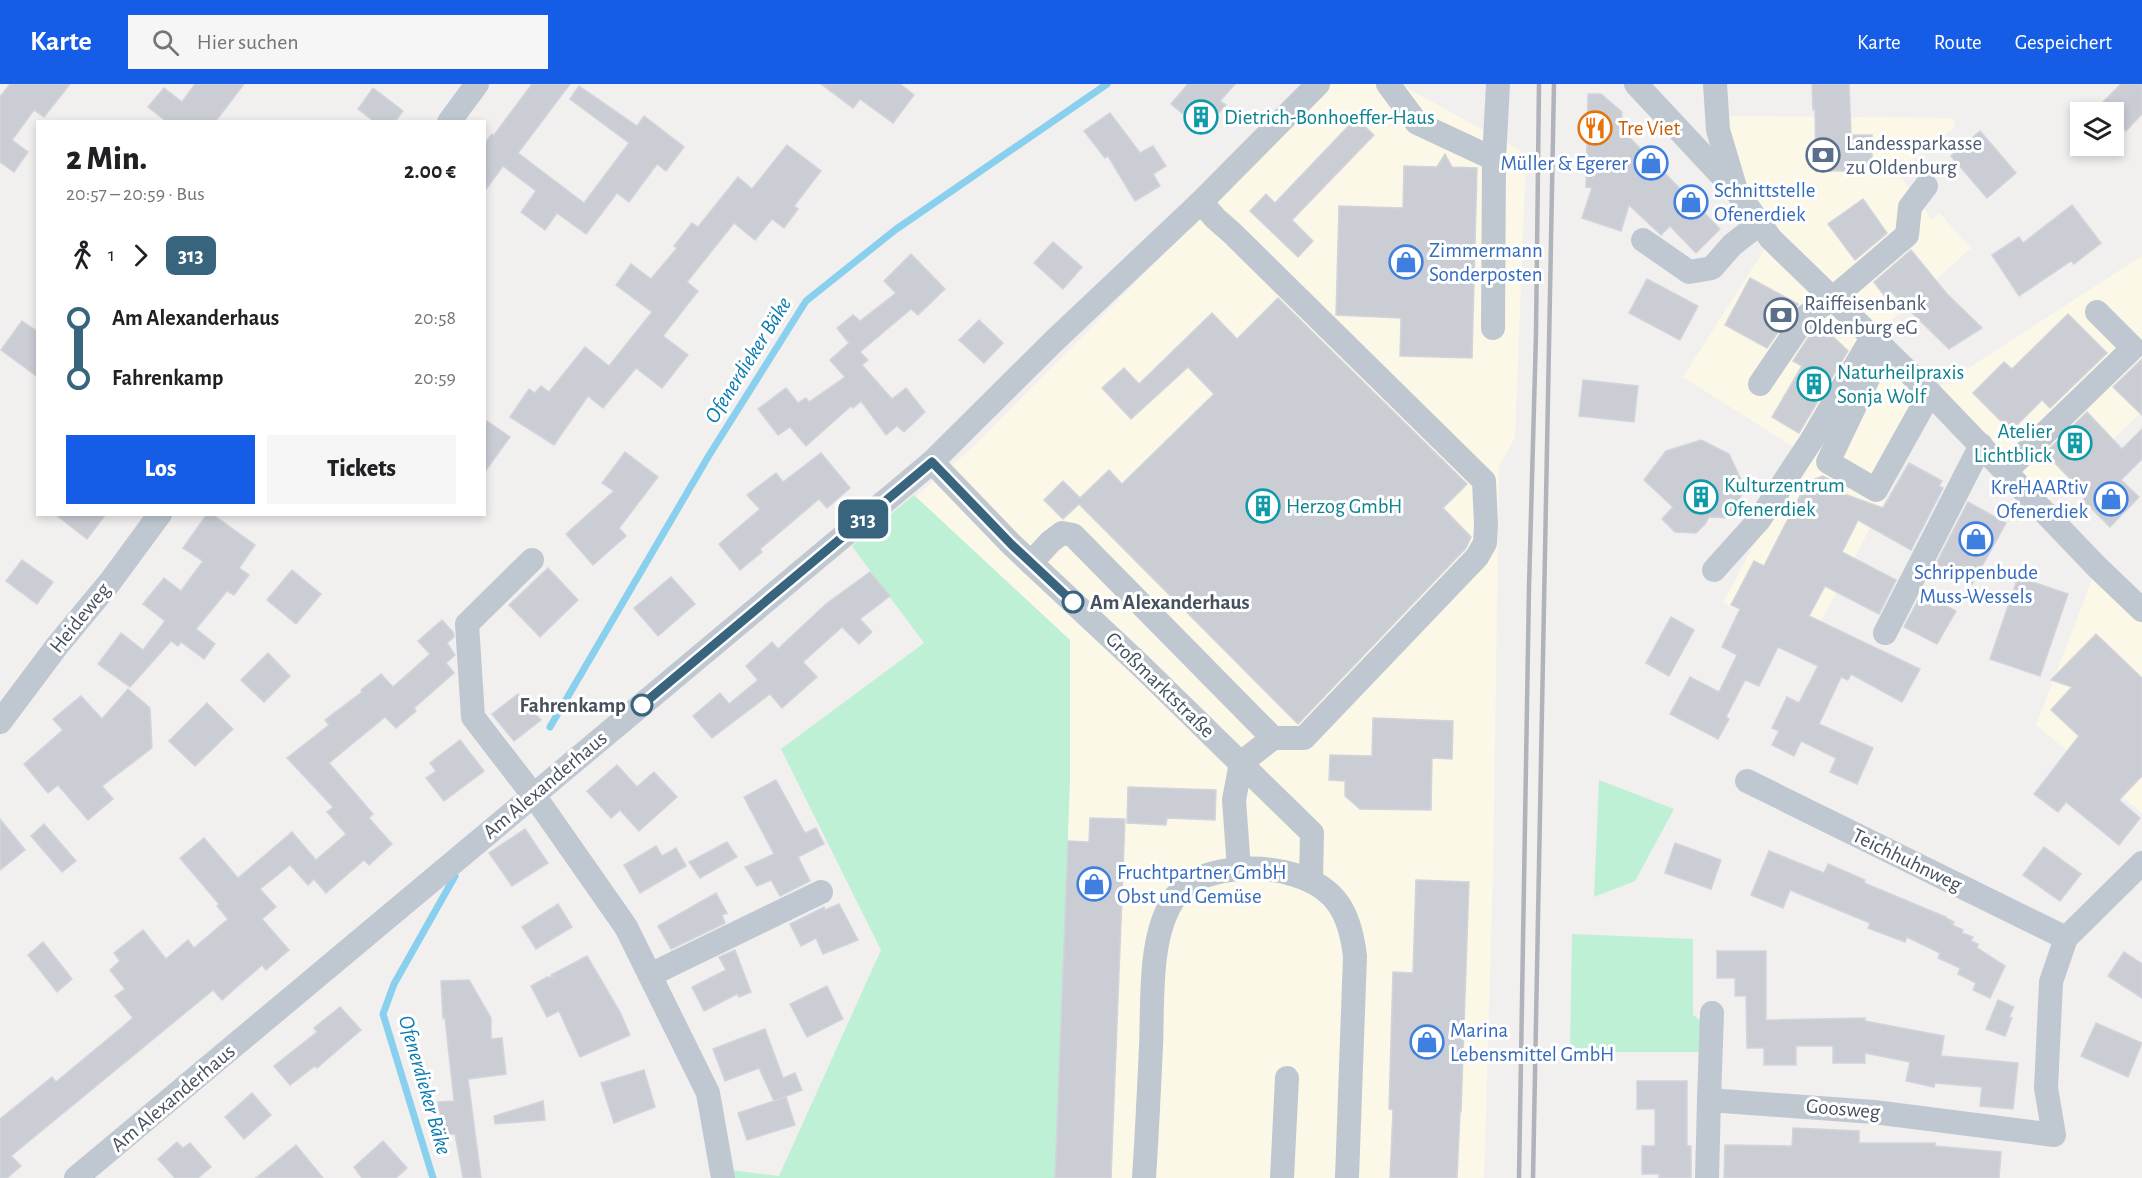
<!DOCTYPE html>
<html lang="de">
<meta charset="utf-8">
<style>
body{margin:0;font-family:"Alegreya Sans",sans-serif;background:#f6f6f6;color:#202124;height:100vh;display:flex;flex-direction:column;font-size:22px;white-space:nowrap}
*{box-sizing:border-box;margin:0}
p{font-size:20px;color:#757577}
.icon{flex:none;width:33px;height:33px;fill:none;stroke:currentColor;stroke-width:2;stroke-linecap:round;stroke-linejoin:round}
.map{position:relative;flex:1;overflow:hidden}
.panel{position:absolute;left:36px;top:36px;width:450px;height:396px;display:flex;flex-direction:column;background:#fff;border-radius:0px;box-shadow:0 3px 9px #0003}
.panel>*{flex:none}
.badge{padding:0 12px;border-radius:9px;font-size:21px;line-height:39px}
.tools{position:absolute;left:2070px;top:18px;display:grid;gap:12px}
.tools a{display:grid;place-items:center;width:54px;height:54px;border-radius:0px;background:#fff;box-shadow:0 3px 9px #0003;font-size:30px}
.map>.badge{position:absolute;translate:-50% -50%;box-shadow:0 0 0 3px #fff}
.legs{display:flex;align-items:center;gap:9px;height:66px;padding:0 30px;font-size:20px}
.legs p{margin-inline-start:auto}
.overview{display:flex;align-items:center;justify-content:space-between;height:102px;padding:0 30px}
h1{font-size:33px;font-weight:800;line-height:45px}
.button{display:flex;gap:12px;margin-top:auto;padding:12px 30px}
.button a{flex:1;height:69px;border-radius:0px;background:#155ce6;color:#fff;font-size:24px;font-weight:800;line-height:69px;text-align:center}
.button a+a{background:#f6f6f6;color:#202124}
ul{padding:0 30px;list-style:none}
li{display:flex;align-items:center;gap:21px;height:60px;font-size:22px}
li i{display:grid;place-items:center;width:9px;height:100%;margin:0 8px;background:currentColor}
li i::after{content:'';width:15px;height:15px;margin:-8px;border:4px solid;border-radius:50%;background:#fff}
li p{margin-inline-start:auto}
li:first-child i{background:linear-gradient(#0000 50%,currentColor 0)}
li:last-child i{background:linear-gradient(currentColor 50%,#0000 0)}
header{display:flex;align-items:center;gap:36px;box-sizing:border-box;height:84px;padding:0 30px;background:#155ce6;color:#fff}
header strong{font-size:28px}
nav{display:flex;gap:33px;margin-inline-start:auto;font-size:21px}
.search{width:420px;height:54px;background:#f6f6f6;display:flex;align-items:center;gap:15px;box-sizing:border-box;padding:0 21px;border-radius:0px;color:#757577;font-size:22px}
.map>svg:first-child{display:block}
.commercial{fill:#fcf8e8}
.green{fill:#bdf0d5}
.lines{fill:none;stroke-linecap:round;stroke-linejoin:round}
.stream{stroke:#89cfee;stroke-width:7}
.building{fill:#cbcdd5;stroke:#d3d4db;stroke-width:1.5}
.minor{stroke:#bfc8d1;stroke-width:24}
.rail{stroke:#b1b3ba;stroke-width:4.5}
.line-1-casing{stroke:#fff;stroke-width:14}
.line-1{stroke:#38647d;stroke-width:9}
.stop-1-dot{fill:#fff;stroke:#38647d;stroke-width:3}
.labels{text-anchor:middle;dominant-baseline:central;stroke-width:6;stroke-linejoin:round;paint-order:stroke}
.culture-label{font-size:21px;fill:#0d838f;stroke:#fff;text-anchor:start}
.food-label{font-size:21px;fill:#c56008;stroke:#fff;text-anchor:start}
.service-label{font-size:21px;fill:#4e5e75;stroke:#fff;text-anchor:start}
.shop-label{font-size:21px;fill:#366cbe;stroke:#fff;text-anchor:start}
.stop-label{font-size:21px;font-weight:bold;fill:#47505d;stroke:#fff;text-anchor:start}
.street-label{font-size:21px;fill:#47505d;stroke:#fff}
.water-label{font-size:22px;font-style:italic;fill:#097bae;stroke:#fff}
</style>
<header>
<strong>Karte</strong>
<div class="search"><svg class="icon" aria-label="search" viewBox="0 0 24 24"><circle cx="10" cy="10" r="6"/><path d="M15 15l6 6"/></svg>Hier suchen</div>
<nav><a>Karte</a><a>Route</a><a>Gespeichert</a></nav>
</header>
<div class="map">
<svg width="2142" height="1094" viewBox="0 0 2142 1094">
<rect width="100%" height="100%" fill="#f2efef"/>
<g class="commercial">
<polygon points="1332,0 1400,0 1526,70 1515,353 1499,383 1493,789 1484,1094 1055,1094 1070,696 1070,556 915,413 973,363"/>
<polygon points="1723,32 1953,34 1955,43 1897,87 1932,136 1939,129 1971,164 1873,253 1930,309 2142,172 2142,328 2041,423 1937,317 1809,560 1723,519 1803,369 1683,293 1771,155 1740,106"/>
<polygon points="2097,483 2142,526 2142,729 2036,641"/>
</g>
<g class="green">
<polygon points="914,411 1070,556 1070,696 1055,1094 723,1094 721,1085 779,1092 881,866 781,665 924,559 852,462"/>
<polygon points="1599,696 1674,725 1635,797 1594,813"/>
<polygon points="1572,850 1693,855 1693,931 1712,944 1711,968 1570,968"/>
</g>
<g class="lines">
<g class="stream">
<polyline points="550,643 708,373 806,217 895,146 1107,0"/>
<polyline points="433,1094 383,930 394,900 455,792"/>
</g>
</g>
<g class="building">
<polygon points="10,0 70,0 44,33 34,26 12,56 28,68 14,88 0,78 0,13"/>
<polygon points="195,0 244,0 215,38 167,38 148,23 164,4 182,18"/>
<polygon points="532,0 570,0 518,69 584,119 629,59 570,15 579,2 637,42 644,32 684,63 666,87 657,80 629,118 617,109 586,150 557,129 545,146 521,128 536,107 503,82 484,108 484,60 492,50 494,51"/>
<polygon points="821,0 900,0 914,11 893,39 860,15 853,24"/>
<polygon points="1188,0 1235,0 1220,17 1226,21 1202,46 1171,20"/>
<polygon points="1812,0 1849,0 1851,51 1872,51 1872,87 1816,87 1815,26 1813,26"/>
<polygon points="2121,0 2142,0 2142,30 2126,47 2114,35 2114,28 2107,28 2100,21"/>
<polygon points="373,4 403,27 395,38 375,38 358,25"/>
<polygon points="1588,10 1601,10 1622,28 1621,45 1720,145 1696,169 1670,142 1661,151 1629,121 1621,147 1582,134 1592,104 1586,103"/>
<polygon points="1110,29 1140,69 1153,62 1166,82 1153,90 1160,102 1135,117 1108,72 1105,74 1084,47"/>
<polygon points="1356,34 1374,51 1292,136 1313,157 1298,173 1250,127 1266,110 1275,119"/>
<polygon points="1980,47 2016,89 1987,114 1951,72"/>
<polygon points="787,61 821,87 794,122 798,125 784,144 772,135 755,156 734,139 687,198 698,207 663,252 688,271 662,304 636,284 603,324 588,312 554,361 510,333 529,305 535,309 541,302 549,308 585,263 609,282 652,228 616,201 631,180 651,195 677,164 674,162 692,139 698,143 738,93 752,105"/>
<polygon points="1445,70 1452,83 1477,84 1472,274 1400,272 1401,234 1336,231 1339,122 1403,124 1404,82 1437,83"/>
<polygon points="1863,115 1887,149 1855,176 1828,140"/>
<polygon points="2072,121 2101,159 2074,180 2071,177 2019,212 1992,171 2019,153 2023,159"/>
<polygon points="1053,158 1082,183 1063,205 1034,179"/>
<polygon points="1911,166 1947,210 1982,244 1949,265 1892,209 1886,214 1874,198"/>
<polygon points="911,170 945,205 918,231 911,225 860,268 868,276 862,281 892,315 906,304 925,328 904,348 897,342 886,351 861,317 853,324 851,322 806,362 790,343 778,351 758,325 786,304 798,319 806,314 809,318 845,293 830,276 849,259 837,244 853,231 860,237 896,209 884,197"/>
<polygon points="1750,194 1798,220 1767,264 1725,241"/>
<polygon points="1647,195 1698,222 1680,256 1629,229"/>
<polygon points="1278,214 1467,400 1443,424 1471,453 1466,464 1298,640 1079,420 1063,435 1044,416 1063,397 1080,414 1109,386 1122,400 1214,310 1188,283 1131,335 1102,304 1124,284 1139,300 1212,229 1237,255"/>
<polygon points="2068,230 2107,269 2050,324 2042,316 2011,347 1973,309 2004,278 2012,285"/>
<polygon points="979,236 1003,259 984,279 959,256"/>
<polygon points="22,237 38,248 38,293 1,266"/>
<polygon points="1824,244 1848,267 1799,349 1772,333 1802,282 1793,277 1811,249"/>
<polygon points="2142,275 2142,331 2113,303"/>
<polygon points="1583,296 1638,302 1634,338 1579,332"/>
<polygon points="2087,328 2122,365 2142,345 2142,375 2121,396 2139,413 2110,443 2083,416 2087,412 2045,369"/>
<polygon points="484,335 510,353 484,389"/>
<polygon points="1701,356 1729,370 1744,402 1734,434 1709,433 1705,440 1696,449 1675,448 1662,435 1673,423 1644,396 1666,367"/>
<polygon points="625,368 658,393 619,444 626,452 593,481 566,450 614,407 602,399"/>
<polygon points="821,369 850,404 827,424 819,415 760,465 762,468 740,486 719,460 760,425 747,411 776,389 783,398"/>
<polygon points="1909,379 1942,397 1939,402 1943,404 1911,466 1858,436 1842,468 1896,496 1879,530 1825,502 1809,532 1920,585 1902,618 1851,590 1848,596 1841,593 1819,640 1873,664 1857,700 1830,688 1836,674 1801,657 1794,672 1772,661 1779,647 1772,644 1787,613 1799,619 1818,582 1778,563 1759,602 1745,596 1726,633 1729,635 1718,655 1670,630 1690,593 1719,608 1737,571 1722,563 1740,525 1731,521 1754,477 1764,482 1807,398 1823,392 1834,398 1836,407 1883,424"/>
<polygon points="1968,418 2006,439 1972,500 1936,480"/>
<polygon points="55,430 106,430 87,455"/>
<polygon points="207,430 212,430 255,461 239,484 249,491 234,511 227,507 196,545 215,560 204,575 181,558 178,562 171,557 130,603 98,580 121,549 143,566 165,537 143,520 164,494 181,507 203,477 183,464"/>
<polygon points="22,476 53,498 37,520 6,497"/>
<polygon points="548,484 578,516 540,553 509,521"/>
<polygon points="292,486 321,510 296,540 267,516"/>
<polygon points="870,488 890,512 860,535 872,548 859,560 842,543 803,578 817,593 782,624 770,610 712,654 693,632 720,609 729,620 758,596 746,582 772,558 778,565 826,520"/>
<polygon points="671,493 695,520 658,552 634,524"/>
<polygon points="2018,493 2068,510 2040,592 1990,575"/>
<polygon points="1922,509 1956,527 1937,560 1904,543"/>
<polygon points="1671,533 1694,546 1669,592 1646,579"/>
<polygon points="442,536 453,548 454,553 447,559 455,571 446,579 454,589 414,624 416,627 396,644 385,633 329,679 373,730 369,734 392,760 369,781 364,776 326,809 314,795 308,801 290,781 260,805 276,823 262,835 289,866 266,886 262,881 222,916 213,906 11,1072 21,1082 7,1094 0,1094 0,1035 52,993 56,998 133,934 115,912 125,905 110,886 120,877 114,869 143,846 166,875 188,856 194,864 228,835 217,822 219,820 180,774 204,754 238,794 292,748 316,776 346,750 327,728 333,723 287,674 329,641 325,636 362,608 361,606 381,590 393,603 430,570 418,557"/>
<polygon points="2096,550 2142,594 2142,692 2119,716 2140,734 2119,761 2066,718 2058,728 2034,710 2079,652 2051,626 2072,603 2051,596"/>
<polygon points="268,569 290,592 264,618 241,596"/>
<polygon points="128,605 150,624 152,664 102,702 113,715 88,736 58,701 48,709 24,680 63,646 53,635 81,612 102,635"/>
<polygon points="518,610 541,636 514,657 492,630"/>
<polygon points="207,619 233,645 195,682 169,657"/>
<polygon points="1373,634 1453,637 1452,675 1432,674 1431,726 1360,725 1345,712 1345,697 1329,696 1330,671 1372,672"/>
<polygon points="460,656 484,687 444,717 426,694 436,687 430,679"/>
<polygon points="617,681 637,703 654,688 677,713 639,747 620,726 611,734 587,707"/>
<polygon points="776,696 805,749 816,744 824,760 798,773 810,797 780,812 771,796 757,802 745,783 774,770 744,713"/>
<polygon points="1128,703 1216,706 1215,736 1167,734 1166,741 1127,739"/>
<polygon points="1090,734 1125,735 1111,1094 1055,1094 1068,757 1089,758"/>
<polygon points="0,735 25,766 0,786"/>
<polygon points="44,740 76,777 62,788 31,752"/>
<polygon points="525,745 548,779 512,802 489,769"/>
<polygon points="727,758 737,773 700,794 689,778"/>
<polygon points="1675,759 1721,776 1711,805 1665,789"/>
<polygon points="656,762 662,772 676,764 686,782 640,809 624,781"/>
<polygon points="2044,763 2081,790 2060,817 2023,791"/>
<polygon points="1769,767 1824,789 1828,780 1865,796 1864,799 1946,833 1946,834 1954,838 1952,841 1963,846 1962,849 1973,853 1971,857 1978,860 1977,864 2005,882 1990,914 1973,906 1976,899 1958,890 1960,884 1938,874 1940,869 1907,853 1905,858 1868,844 1870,839 1790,806 1783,824 1751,811"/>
<polygon points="1416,796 1469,798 1461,1028 1460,1028 1457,1094 1390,1094 1393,1026 1389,1025 1393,888 1413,889"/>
<polygon points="716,809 727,829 722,831 725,839 671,865 658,842"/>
<polygon points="558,820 572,843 536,865 522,843"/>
<polygon points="839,820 858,856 823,870 816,854 801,862 790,840 824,823 825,826"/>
<polygon points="43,858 72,895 57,908 28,871"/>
<polygon points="735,866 751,908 739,913 737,910 704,927 692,903 726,886 719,873"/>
<polygon points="1717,867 1766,867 1766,936 1865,934 1865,937 1944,952 1941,972 2018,979 2013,1025 1980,1022 1982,1003 1935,999 1934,1003 1906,997 1910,978 1865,969 1865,979 1833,979 1833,962 1796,962 1796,981 1764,981 1764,964 1747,964 1746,912 1735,912 1735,894 1717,894"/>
<polygon points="2124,868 2142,880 2142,914 2108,892"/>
<polygon points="587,872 620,928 630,951 580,973 559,927 547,933 531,902 547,893 553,893 551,891"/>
<polygon points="469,896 491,934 491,955 502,954 506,990 468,995 481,1094 463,1094 455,1050 441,1051 438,1018 454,1017 445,934 443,934 441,897"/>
<polygon points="827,902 843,935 807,953 790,920"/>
<polygon points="1998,916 2014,923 2009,933 2012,934 2005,952 1986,945"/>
<polygon points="340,923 361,946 317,984 315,982 290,1001 274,982 317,948 314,944"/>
<polygon points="2096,939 2142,959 2128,993 2081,972"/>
<polygon points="765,945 783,994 795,989 802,1006 774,1017 759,984 725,997 713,965"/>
<polygon points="644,986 655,1023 614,1039 601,999"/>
<polygon points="1637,997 1687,997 1687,1062 1691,1062 1691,1094 1659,1094 1659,1090 1642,1090 1642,1062 1655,1062 1655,1025 1637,1025"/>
<polygon points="252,1009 271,1031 244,1055 225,1033"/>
<polygon points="786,1013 795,1041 747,1056 738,1029"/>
<polygon points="543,1017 545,1036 495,1040 494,1032"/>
<polygon points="1793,1044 1859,1047 1859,1059 1935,1059 1935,1062 2001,1068 1999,1094 1724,1094 1725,1061 1792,1062"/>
<polygon points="383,1057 407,1084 396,1094 362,1094 354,1083"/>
<polygon points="177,1058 183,1064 190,1059 211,1083 198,1094 175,1094 158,1075"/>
<polygon points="296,1061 323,1094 256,1094"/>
</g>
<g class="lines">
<g class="minor">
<polyline points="1388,0 1417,39 1494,75 1498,0"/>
<polyline points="1636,0 1737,108 1771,155 1930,309 2097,483 2142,526"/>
<polyline points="1715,0 1718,46 1735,103"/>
<polyline points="449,38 477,0"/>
<polyline points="1643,156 1689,188 1712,184 1732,161 1759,140"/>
<polyline points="1493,244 1494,75"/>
<polyline points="1883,263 1828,378 1876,406 1930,309"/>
<polyline points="1760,300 1806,232 1832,215 1907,151 1910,123 1926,102"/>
<polyline points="932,378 1011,460 1139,580 1312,749 1311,796"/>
<polyline points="2006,387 2133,264 2097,228"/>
<polyline points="532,476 467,540 473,633 540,720 626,843 708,1009 723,1094"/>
<polyline points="1031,479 1050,458 1062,449 1073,451 1273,654 1304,654 1477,473 1485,459 1486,441 1484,397 1232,149 1215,134 1201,118"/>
<polyline points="1714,486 1759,436 1811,357 1870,257"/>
<polyline points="1885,549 1981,361"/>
<polyline points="0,638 57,562 110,498 160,430"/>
<polyline points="1747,697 2066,854"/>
<polyline points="1239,785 1234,716 1241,679 1273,654"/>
<polyline points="650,891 821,808"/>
<polyline points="1709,1016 1712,929"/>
<polyline points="76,1094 932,378 1055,256 1201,118 1318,0"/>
<path d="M1144 1094C1147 1050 1149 1006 1151 962 1153 917 1148 849 1176 812 1200 781 1261 780 1295 791 1337 804 1350 830 1355 872L1347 1094"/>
<polyline points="1282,1094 1287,994"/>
<polyline points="1707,1094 1709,1016 1874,1028 2054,1051 2046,1004 2051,898 2066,854 2142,779"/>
</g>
<g class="rail">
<polyline points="1519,1094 1529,503 1536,250 1539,0"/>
<polyline points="1533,1094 1554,0"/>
</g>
</g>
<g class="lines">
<g class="line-1-casing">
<polyline id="line-1" points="642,621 932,378 1011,460 1073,518"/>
</g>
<use href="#line-1" class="line-1"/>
</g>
<defs>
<g id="building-ring" transform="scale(1.725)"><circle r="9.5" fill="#fff" stroke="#0f9aa8" stroke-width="1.5"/><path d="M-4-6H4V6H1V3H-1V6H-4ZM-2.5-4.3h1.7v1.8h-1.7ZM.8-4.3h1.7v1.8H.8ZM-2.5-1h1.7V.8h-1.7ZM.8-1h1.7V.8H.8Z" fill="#0f9aa8"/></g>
<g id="restaurant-ring" transform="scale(1.725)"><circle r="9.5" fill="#fff" stroke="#e8710a" stroke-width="1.5"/><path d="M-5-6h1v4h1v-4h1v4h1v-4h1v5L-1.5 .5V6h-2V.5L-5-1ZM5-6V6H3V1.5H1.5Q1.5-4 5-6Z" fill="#e8710a"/></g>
<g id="bank-ring" transform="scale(1.725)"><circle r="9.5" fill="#fff" stroke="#5c6f8a" stroke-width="1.5"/><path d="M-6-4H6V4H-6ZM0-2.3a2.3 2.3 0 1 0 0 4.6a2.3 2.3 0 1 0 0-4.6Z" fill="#5c6f8a"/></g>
<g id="shop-ring" transform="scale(1.725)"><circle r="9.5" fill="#fff" stroke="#3f7fe0" stroke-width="1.5"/><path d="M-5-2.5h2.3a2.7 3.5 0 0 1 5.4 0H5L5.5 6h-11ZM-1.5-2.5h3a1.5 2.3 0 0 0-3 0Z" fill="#3f7fe0"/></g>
</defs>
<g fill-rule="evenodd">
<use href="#building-ring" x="1201" y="33"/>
<use href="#restaurant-ring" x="1595" y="44"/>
<use href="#bank-ring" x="1823" y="71"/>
<use href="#shop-ring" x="1651" y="79"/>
<use href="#shop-ring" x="1691" y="118"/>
<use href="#shop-ring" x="1406" y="178"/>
<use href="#bank-ring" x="1781" y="231"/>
<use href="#building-ring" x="1814" y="300"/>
<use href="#building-ring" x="2075" y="359"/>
<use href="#building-ring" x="1701" y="413"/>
<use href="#shop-ring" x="2111" y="415"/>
<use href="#building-ring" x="1263" y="422"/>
<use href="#shop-ring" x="1976" y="455"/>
<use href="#shop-ring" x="1094" y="800"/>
<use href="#shop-ring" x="1427" y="958"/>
</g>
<g class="stop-1-dot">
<circle cx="1073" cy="518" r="10"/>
<circle cx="642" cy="621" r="10"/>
</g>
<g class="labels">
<g class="culture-label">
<text x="1224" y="33">Dietrich-Bonhoeffer-Haus</text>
<text x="1837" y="288">Naturheilpraxis<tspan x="1837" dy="24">Sonja Wolf</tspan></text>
<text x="2052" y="347" text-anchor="end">Atelier<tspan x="2052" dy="24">Lichtblick</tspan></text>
<text x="1724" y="401">Kulturzentrum<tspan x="1724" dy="24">Ofenerdiek</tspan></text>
<text x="1286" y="422">Herzog GmbH</text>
</g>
<g class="food-label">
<text x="1618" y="44">Tre Viet</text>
</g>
<g class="service-label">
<text x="1846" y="59">Landessparkasse<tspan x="1846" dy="24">zu Oldenburg</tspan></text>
<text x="1804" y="219">Raiffeisenbank<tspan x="1804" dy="24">Oldenburg eG</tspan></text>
</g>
<g class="shop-label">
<text x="1628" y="79" text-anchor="end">Müller &amp; Egerer</text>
<text x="1714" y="106">Schnittstelle<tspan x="1714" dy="24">Ofenerdiek</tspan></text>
<text x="1429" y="166">Zimmermann<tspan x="1429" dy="24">Sonderposten</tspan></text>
<text x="2088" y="403" text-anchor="end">KreHAARtiv<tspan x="2088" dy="24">Ofenerdiek</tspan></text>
<text x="1976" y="488" text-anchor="middle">Schrippenbude<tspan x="1976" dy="24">Muss-Wessels</tspan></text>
<text x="1117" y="788">Fruchtpartner GmbH<tspan x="1117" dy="24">Obst und Gemüse</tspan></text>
<text x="1450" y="946">Marina<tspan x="1450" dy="24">Lebensmittel GmbH</tspan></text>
</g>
<g class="stop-label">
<text x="1090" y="518">Am Alexanderhaus</text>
<text x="626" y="621" text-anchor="end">Fahrenkamp</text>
</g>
<g class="street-label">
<text transform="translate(80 534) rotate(-51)">Heideweg</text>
<text transform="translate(1160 601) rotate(44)">Großmarktstraße</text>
<text transform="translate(545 701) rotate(-40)">Am Alexanderhaus</text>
<text transform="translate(1907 776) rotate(26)">Teichhuhnweg</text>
<text transform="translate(173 1014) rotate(-40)">Am Alexanderhaus</text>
<text transform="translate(1843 1025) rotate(5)">Goosweg</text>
</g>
<g class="water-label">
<text transform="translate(748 276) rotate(-58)">Ofenerdieker Bäke</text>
<text transform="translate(425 1001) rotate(74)">Ofenerdieker Bäke</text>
</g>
</g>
</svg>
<div class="tools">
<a><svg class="icon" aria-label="layers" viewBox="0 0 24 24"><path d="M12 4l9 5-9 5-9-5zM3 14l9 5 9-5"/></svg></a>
</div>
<b class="badge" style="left:863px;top:435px;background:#38647d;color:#fff">313</b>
<section class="panel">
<div class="overview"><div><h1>2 Min.</h1><p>20:57 – 20:59 · Bus</p></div><b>2.00 €</b></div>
<div class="legs"><svg class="icon" aria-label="walk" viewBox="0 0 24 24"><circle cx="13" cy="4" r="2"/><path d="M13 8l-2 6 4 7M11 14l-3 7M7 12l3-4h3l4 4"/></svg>1<svg class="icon" aria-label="forward" viewBox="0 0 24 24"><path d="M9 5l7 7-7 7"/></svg><b class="badge" style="background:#38647d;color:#fff">313</b></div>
<ul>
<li><i style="color:#38647d"></i><b>Am Alexanderhaus</b><p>20:58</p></li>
<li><i style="color:#38647d"></i><b>Fahrenkamp</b><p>20:59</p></li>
</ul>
<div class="button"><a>Los</a><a>Tickets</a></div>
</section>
</div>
